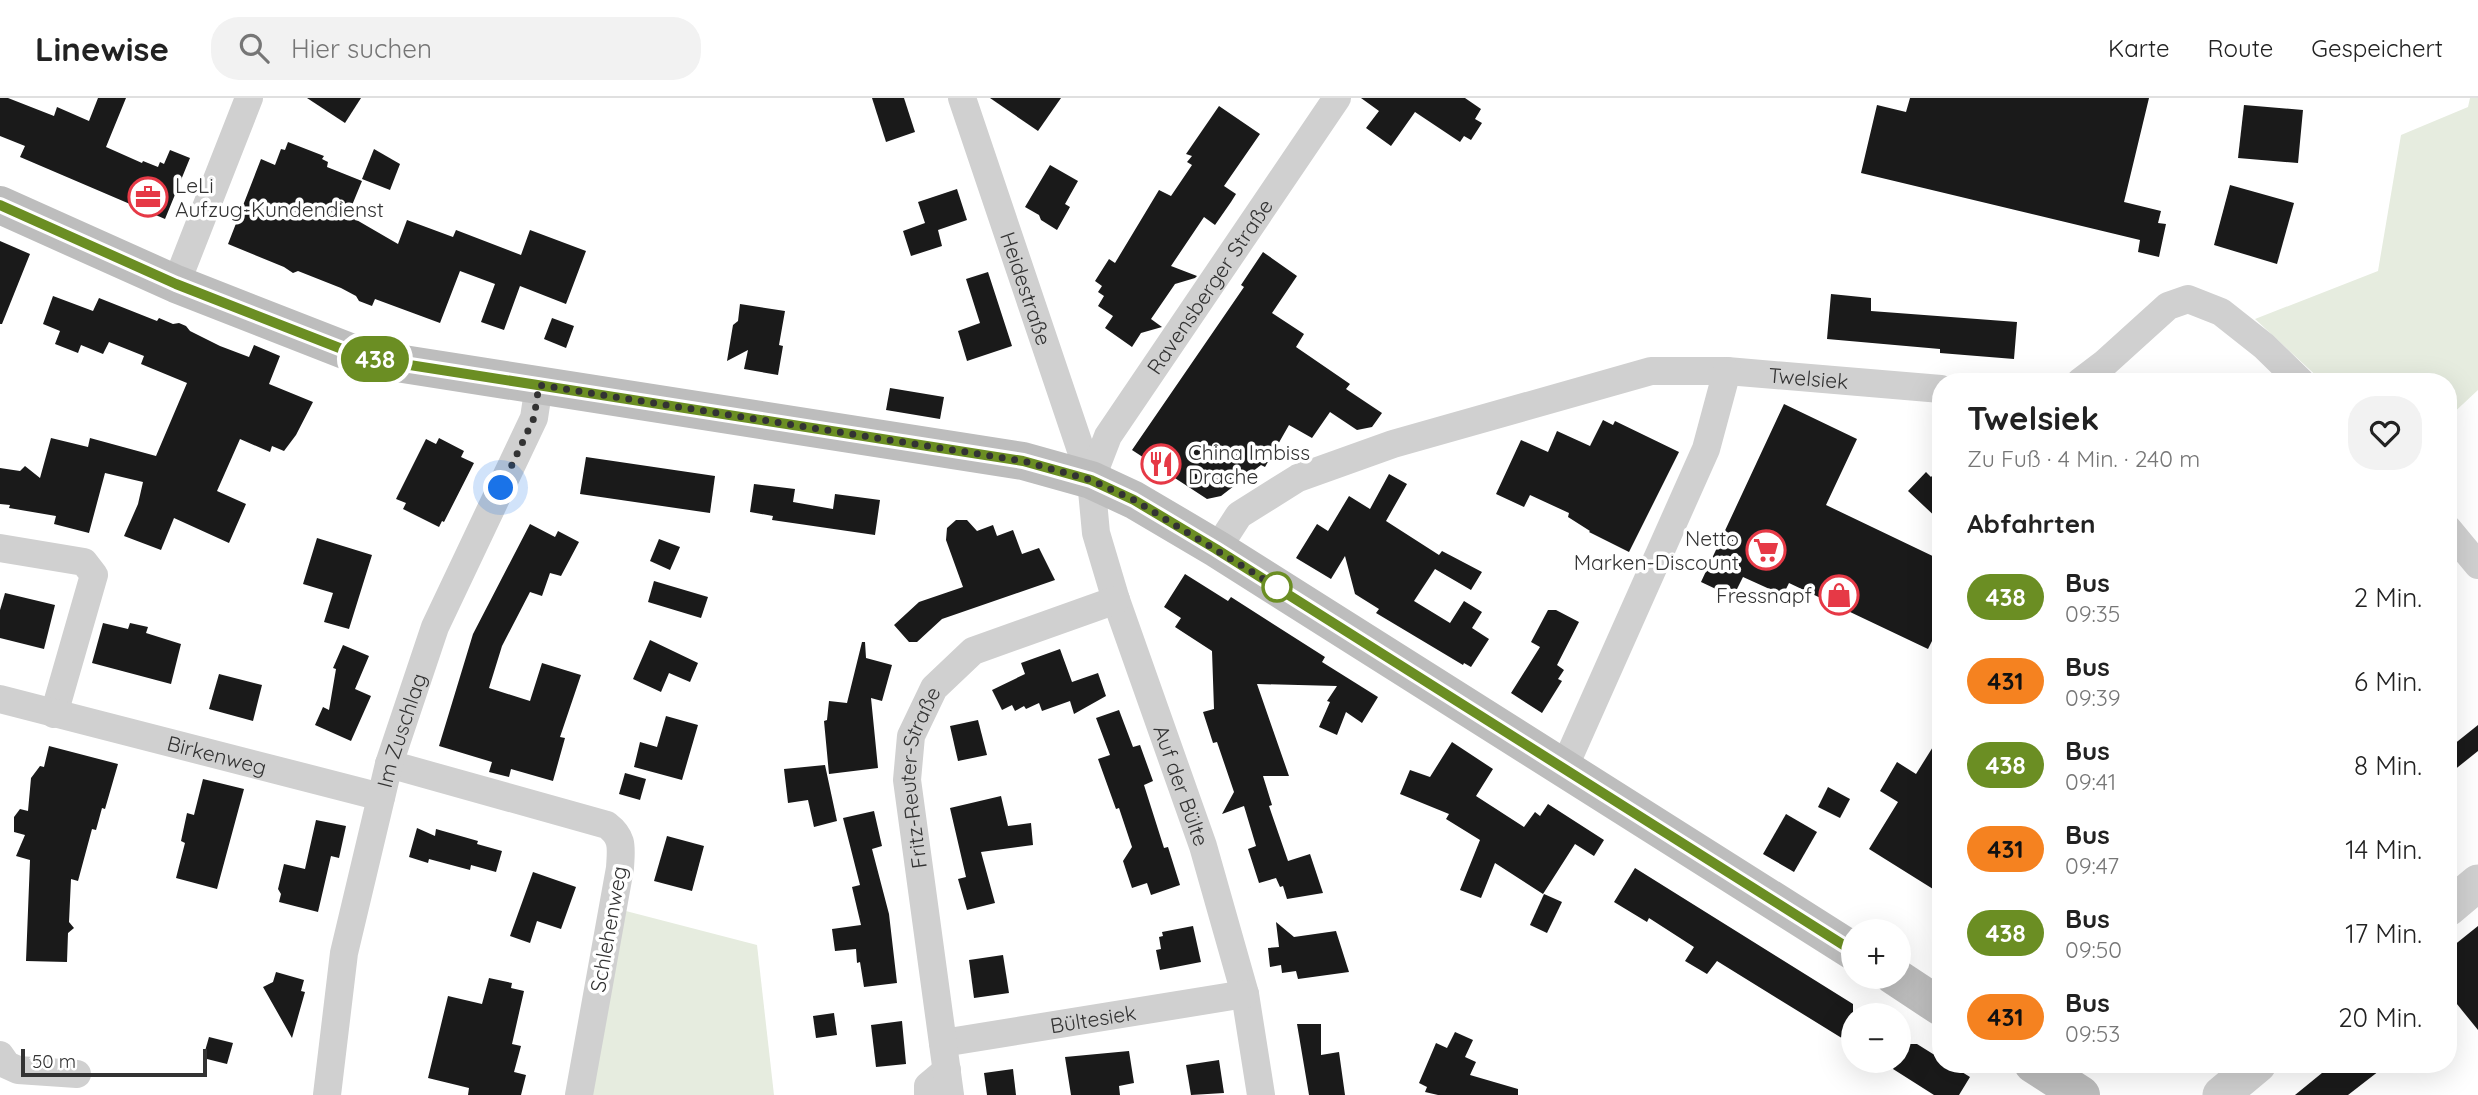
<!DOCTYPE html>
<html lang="de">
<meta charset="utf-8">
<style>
body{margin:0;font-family:Quicksand,sans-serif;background:#f2f2f2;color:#222;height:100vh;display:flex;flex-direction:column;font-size:26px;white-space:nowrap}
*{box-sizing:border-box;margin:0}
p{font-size:23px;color:#767676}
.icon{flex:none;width:38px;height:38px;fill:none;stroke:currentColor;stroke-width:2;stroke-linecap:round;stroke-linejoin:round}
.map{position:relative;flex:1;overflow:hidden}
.drawer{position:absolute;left:1932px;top:275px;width:525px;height:700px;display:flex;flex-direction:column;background:#fff;border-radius:28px;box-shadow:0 7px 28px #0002}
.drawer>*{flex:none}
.badge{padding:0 14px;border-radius:23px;font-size:24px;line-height:46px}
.controls{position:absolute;left:1841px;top:821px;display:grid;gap:14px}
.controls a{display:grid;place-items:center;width:70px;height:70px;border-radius:50%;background:#fff;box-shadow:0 7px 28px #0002;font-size:35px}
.scale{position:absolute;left:21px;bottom:18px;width:186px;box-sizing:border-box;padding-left:7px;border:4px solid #333;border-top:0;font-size:19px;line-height:24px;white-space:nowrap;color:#333;-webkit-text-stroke:5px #fff;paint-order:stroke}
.you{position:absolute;width:35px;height:35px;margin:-18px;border:5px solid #fff;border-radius:50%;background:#1a73e8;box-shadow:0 0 0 10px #1a73e833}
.map>.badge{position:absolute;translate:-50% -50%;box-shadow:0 0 0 4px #fff}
h2{padding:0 35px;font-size:26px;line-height:63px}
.round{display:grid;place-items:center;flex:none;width:74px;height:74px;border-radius:28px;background:#f2f2f2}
.head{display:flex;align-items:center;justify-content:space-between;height:119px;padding:0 35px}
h1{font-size:33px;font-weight:700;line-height:52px}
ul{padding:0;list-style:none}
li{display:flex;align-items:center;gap:21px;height:84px;padding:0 35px}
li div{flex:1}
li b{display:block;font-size:26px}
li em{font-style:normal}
li .badge{min-width:77px;font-weight:700;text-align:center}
header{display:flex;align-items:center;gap:42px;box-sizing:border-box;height:98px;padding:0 35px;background:#fff;border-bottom:2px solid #e0e0e0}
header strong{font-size:33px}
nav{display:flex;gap:38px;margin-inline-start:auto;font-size:24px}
.search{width:490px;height:63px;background:#f2f2f2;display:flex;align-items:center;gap:18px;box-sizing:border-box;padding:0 24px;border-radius:28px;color:#767676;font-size:26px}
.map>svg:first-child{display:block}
.green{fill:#e6ecdf}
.building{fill:#1a1a1a}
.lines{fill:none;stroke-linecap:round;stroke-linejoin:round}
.minor{stroke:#d0d0d0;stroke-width:28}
.tertiary{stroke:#d0d0d0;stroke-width:37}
.secondary{stroke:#bdbdbd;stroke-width:38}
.line-casing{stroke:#fff;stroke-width:16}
.line{stroke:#6b8e23;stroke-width:10}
.walk{stroke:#333;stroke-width:7;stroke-dasharray:0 12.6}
.stop-dot{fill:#fff;stroke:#6b8e23;stroke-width:3.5}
.labels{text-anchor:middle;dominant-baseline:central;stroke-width:7;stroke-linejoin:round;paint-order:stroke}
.poi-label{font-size:21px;fill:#333;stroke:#fff;text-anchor:start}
.street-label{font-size:21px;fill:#333;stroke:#fff}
</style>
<header>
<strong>Linewise</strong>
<div class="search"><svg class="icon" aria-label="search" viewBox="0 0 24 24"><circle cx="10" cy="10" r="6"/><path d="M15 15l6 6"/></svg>Hier suchen</div>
<nav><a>Karte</a><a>Route</a><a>Gespeichert</a></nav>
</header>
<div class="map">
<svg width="2478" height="997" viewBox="0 0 2478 997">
<rect width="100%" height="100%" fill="#fff"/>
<g class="green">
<polygon points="2470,0 2478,0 2478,292 2448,320 2448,284 2322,283 2255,221 2378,173 2401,37 2468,9"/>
<polygon points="622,812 757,847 774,997 590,997"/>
</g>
<g class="building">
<polygon points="0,0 8,0 54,18 57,9 89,23 98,0 126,0 106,49 142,65 143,63 158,69 160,64 164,66 170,52 190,60 165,121 20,59 25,48 0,38"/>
<polygon points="307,0 361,0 345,25"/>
<polygon points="872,0 904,0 915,34 886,44"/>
<polygon points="990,0 1061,0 1038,33"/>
<polygon points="1361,0 1465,0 1481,11 1475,21 1482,25 1471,42 1464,38 1460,44 1415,14 1391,48 1366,30 1379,13"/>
<polygon points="1910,0 2149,0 2124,104 2161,113 2158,125 2166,126 2159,159 2138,154 2140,142 1861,75 1877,7 1906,14"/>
<polygon points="2244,7 2303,12 2298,65 2238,60"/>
<polygon points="1219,8 1260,36 1224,88 1236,96 1231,104 1215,127 1204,119 1171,168 1197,178 1195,180 1175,186 1151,221 1162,229 1141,235 1132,249 1105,230 1113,218 1098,208 1104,198 1098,194 1102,188 1095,183 1109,161 1115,165 1159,92 1171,98 1192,67 1187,64 1192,58 1186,56"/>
<polygon points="288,44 324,58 322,61 328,64 327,69 362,83 348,117 398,146 407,122 453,139 456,132 521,157 530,132 586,153 566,206 520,188 504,232 481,224 495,186 460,173 440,225 375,201 372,208 359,203 356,198 341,190 298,173 293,175 284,169 228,146 261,61 275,67 281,51 285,52"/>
<polygon points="374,51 400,66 390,92 362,81"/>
<polygon points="1050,67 1078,83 1065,106 1070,109 1057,132 1041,122 1039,117 1025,109"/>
<polygon points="2230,87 2294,105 2277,166 2214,147"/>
<polygon points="957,91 967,122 938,132 942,148 911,158 903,133 925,125 918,104"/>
<polygon points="0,143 30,156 2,226 0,226"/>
<polygon points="1263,154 1297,178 1272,215 1304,236 1296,249 1350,286 1346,291 1382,315 1372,329 1357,332 1330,314 1312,340 1289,327 1265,369 1261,367 1221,398 1207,401 1132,352 1244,189 1241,187"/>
<polygon points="988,174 1012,248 967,263 958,233 980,225 966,181"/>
<polygon points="1831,196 1871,200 1871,213 2017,224 2014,261 1940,255 1940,251 1827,241"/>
<polygon points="53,198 93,213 99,200 157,223 159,220 173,226 179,225 186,228 190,233 220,248 249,259 254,247 280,258 269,286 313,304 296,337 284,353 272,348 270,354 240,341 217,393 246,406 229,445 174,420 161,452 124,438 138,406 143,384 105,375 89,435 54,426 56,418 9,410 10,407 0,406 0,370 20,373 25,368 40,380 51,340 88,349 90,340 156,358 187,285 141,266 144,258 109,244 103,256 81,247 78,255 55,246 60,233 43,226"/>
<polygon points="740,206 785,213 779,247 783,248 778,277 744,271 748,252 727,263 733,227 738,223"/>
<polygon points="552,220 574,228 566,250 544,241"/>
<polygon points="890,290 944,299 940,321 886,312"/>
<polygon points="1784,306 1857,341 1826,407 1941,462 1941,525 1928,551 1789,485 1783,497 1743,479 1733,499 1701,484"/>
<polygon points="1603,322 1613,327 1615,323 1679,354 1629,454 1589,434 1590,433 1568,419 1569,415 1530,397 1524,409 1496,396 1521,342 1548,354 1557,333 1590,348"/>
<polygon points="439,340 464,353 461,359 474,365 444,424 442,423 439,429 403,411 406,405 396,401 426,341 436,346"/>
<polygon points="586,359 715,378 710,415 580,396"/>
<polygon points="1941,368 1941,424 1908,393 1926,374 1931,379"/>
<polygon points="1389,376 1407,386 1386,423 1439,457 1442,453 1482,474 1471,492 1435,471 1414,503 1450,525 1464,503 1482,514 1472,530 1489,541 1471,569 1464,565 1463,567 1376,515 1379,511 1355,496 1345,458 1331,481 1296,460 1317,426 1328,433 1349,398 1370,411"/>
<polygon points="754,386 795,391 793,404 833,411 835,396 880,402 875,437 772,422 773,418 750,414"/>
<polygon points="956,422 967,422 977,433 993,427 997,438 1013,432 1022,456 1039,450 1055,482 942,521 917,544 909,544 894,527 919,504 963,489 946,442 947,430"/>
<polygon points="530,426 555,439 558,433 579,444 561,478 550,475 542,498 530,494 502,548 489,590 530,603 542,565 581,577 560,639 565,640 553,683 511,671 509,679 489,674 492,664 439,648 473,536"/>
<polygon points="317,440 372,457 349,531 324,524 333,495 303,486"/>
<polygon points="659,441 680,449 670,472 650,463"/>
<polygon points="1185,476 1228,503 1231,499 1325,559 1322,564 1378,599 1362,625 1346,614 1337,637 1319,629 1330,604 1327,603 1337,588 1257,586 1289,678 1263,678 1272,707 1269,708 1288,763 1310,756 1323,795 1287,801 1283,788 1280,789 1276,780 1259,785 1248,751 1256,748 1244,708 1222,716 1234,694 1217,644 1213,645 1203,614 1214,611 1212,553 1175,529 1181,520 1164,509"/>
<polygon points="654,483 708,499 701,520 648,504"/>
<polygon points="5,495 55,507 44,551 0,540 0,512"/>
<polygon points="1548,512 1556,512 1579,524 1557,567 1564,572 1558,581 1562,583 1542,615 1511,595 1540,549 1531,544"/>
<polygon points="103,525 128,531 130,525 148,529 146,535 181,546 171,586 92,565"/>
<polygon points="650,542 698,565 690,584 669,575 661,594 633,581"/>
<polygon points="862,544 865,544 866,560 892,567 882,603 871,600 878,670 829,676 824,623 827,622 829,603 847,605"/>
<polygon points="343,547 369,558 355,591 371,598 351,643 315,627 323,609 329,612 336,571 333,570"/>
<polygon points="1060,551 1072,584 1098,575 1106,598 1074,616 1070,603 1042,613 1039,605 1026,611 1024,608 1015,613 1012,607 1002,612 992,592 1025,576 1021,565"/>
<polygon points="219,576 262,587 253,623 209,611"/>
<polygon points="1119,612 1133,649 1140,647 1153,683 1144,687 1164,750 1168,749 1180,787 1151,797 1147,785 1132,790 1123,763 1132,749 1119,710 1116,711 1098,661 1110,657 1096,620"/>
<polygon points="666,618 698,627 682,682 634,669 640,644 657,649"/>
<polygon points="978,622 987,657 958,663 950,628"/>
<polygon points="2478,627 2478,653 2448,677 2448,651"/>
<polygon points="1941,636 1941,796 1869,751 1898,704 1880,693 1897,664 1916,676"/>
<polygon points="1452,644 1493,671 1476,698 1524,729 1535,714 1540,718 1548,706 1604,742 1594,758 1575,746 1543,796 1495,765 1481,800 1460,792 1480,742 1446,721 1449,716 1400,696 1410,672 1430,679"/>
<polygon points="49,648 118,666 105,711 102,710 96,732 92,731 78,783 71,781 69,824 74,830 68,835 67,864 26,863 30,762 16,758 25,737 14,734 14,719 20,711 28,713 31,680 40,668 44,669"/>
<polygon points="825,667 837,723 814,729 808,702 788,705 784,671"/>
<polygon points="625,675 646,681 640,702 619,696"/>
<polygon points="203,681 244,691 217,791 176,780 185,745 181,743 187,715 194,717"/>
<polygon points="1828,689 1850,701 1840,720 1818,709"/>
<polygon points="1001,698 1008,728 1031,725 1033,747 981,754 995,805 967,812 958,781 966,779 950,710"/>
<polygon points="874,713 882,748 872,751 889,816 897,885 864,889 860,864 857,865 856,851 835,853 832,831 861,827 852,789 860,787 843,720"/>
<polygon points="1786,716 1817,734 1794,774 1763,756"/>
<polygon points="316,722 346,728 339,760 331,758 318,814 279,804 281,796 278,791 284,766 305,771"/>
<polygon points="417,730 435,738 436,731 478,743 477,746 502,753 496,774 471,767 470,772 429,761 428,765 409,759"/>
<polygon points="667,738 704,748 692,793 654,783"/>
<polygon points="1635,770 1853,906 1853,947 1717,863 1707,876 1685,863 1694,849 1649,820 1647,824 1614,804"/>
<polygon points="533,774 576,789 561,831 537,823 530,845 510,838"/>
<polygon points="1544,796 1562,804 1547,835 1530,827"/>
<polygon points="1276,824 1294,839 1336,833 1349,874 1298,881 1296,873 1282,875 1281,867 1270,869 1268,850 1279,849"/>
<polygon points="1193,828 1201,864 1160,872 1156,852 1161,851 1159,839 1163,838 1162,834"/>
<polygon points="2478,828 2478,932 2448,895 2448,852"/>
<polygon points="1003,857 1009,895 974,900 969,862"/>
<polygon points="276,874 304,882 301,893 305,894 292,940 263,889 273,884"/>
<polygon points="489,880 512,885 511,890 524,893 512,946 521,948 514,974 526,977 521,997 468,997 469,990 428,980 448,898 482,906"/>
<polygon points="834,915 837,937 816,940 813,918"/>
<polygon points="902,923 906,966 876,969 871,927"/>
<polygon points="1297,926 1321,926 1321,957 1339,954 1345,997 1309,997"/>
<polygon points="1455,934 1473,942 1465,959 1476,964 1470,977 1518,991 1518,997 1438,997 1425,994 1427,989 1419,985 1436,945 1447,950"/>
<polygon points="209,939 233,945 227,966 203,960"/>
<polygon points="1909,946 1917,946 1941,961 1941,966 1949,966 1970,979 1959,997 1934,997 1893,971"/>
<polygon points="1129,953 1134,985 1119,988 1120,997 1071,997 1065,959"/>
<polygon points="1219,962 1224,995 1191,997 1186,967"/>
<polygon points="2333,966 2388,966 2348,997 2295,997"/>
<polygon points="1013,971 1016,997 987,997 984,975"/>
</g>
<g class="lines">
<g class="minor">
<path id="s1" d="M962 0 1091 382 1096 435 1116 502 1203 748 1245 896 1261 997"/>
<polyline points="176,186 249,0"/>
<polyline points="2080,284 2105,265 2168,208 2188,201 2221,214 2264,248 2301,284"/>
<path id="s2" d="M1091 382 1108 338 1337 0"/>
<polyline points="2448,431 2478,467"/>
<polyline points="0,450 84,464 94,477 54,616"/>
<path id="s3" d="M1217 451 1239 417 1298 380 1393 346 1651 273H1727L1941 291"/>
<path id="s4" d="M0 601 381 699"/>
<path d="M389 666 607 727C624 740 621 750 620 770L579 997"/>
<polyline points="1564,670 1706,351 1727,273"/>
<path id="s5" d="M943 945 1245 896"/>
<polyline points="0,957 7,967 18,972 77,976"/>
<path id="s6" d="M327 997 344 855 389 666 435 529 534 320 539 287"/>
<polyline points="928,997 928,988 947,972"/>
<path id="s7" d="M950 997 907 682 911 638 934 590 973 553 1116 502"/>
</g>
<g class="tertiary">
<polyline points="2448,810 2478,785"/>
<polyline points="2221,997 2258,966"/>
</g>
<g class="secondary">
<polyline points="0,107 176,186 365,260 1023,363 1091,382 1134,402 1217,451 1853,853"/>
<polyline points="1894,878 1941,909"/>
<polyline points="2033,966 2081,997"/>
</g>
</g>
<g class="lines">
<g class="line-casing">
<polyline id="line" points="0,107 176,186 365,260 1023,363 1091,382 1134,402 1216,451 1853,853"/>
</g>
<use href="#line" class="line"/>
<polyline class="walk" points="501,390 534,320 539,287 1023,363 1091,382 1134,402 1285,494 1277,489"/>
</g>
<defs>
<g id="office-ring" transform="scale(2.0125)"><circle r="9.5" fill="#fff" stroke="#e63946" stroke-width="1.5"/><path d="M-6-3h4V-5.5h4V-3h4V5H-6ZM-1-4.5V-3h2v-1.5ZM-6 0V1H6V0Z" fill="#e63946"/></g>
<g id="restaurant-ring" transform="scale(2.0125)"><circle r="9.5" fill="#fff" stroke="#e63946" stroke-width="1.5"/><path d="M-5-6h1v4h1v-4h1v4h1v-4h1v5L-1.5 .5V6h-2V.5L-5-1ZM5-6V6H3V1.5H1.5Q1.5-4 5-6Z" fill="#e63946"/></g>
<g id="supermarket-ring" transform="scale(2.0125)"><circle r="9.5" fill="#fff" stroke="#e63946" stroke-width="1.5"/><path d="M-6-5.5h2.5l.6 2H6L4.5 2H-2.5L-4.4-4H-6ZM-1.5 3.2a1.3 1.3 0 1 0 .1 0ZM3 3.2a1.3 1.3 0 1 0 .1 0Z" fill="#e63946"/></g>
<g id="shop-ring" transform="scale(2.0125)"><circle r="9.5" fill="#fff" stroke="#e63946" stroke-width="1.5"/><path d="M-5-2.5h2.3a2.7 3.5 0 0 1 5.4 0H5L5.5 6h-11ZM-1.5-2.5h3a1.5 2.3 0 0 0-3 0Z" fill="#e63946"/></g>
</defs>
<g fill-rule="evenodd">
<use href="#office-ring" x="148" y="99"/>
<use href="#restaurant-ring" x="1161" y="366"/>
<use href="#supermarket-ring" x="1766" y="452"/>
<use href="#shop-ring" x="1839" y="497"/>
</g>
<circle class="stop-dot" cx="1277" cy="489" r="14"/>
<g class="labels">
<g class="poi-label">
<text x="175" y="87">LeLi<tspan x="175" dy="24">Aufzug-Kundendienst</tspan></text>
<text x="1188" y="354">China Imbiss<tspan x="1188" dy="24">Drache</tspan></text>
<text x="1739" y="440" text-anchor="end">Netto<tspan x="1739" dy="24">Marken-Discount</tspan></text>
<text x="1812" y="497" text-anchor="end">Fressnapf</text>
</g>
<g class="street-label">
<text stroke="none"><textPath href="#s2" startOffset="228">Ravensberger Straße</textPath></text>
<text stroke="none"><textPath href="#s1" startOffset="201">Heidestraße</textPath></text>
<text stroke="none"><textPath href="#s3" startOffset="637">Twelsiek</textPath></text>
<text stroke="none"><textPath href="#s6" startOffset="373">Im Zuschlag</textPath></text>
<text stroke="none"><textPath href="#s4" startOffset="224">Birkenweg</textPath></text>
<text stroke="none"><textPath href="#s7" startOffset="322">Fritz-Reuter-Straße</textPath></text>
<text stroke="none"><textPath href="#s1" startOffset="723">Auf der Bülte</textPath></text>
<text transform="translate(608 831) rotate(-80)">Schlehenweg</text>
<text stroke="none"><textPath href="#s5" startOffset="152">Bültesiek</textPath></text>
</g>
</g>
</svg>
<div class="controls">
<a>+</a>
<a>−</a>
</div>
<div class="scale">50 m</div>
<div class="you" style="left:501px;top:390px"></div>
<b class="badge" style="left:375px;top:261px;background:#6b8e23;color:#fff">438</b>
<section class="drawer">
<div class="head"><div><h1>Twelsiek</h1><p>Zu Fuß · 4 Min. · 240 m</p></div><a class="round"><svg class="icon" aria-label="heart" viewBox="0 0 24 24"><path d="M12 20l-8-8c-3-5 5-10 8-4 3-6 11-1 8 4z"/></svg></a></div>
<h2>Abfahrten</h2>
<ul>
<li><span class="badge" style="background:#6b8e23;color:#fff">438</span><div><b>Bus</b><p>09:35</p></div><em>2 Min.</em></li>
<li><span class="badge" style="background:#f58220;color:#111">431</span><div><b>Bus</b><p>09:39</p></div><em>6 Min.</em></li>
<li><span class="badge" style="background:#6b8e23;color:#fff">438</span><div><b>Bus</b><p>09:41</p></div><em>8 Min.</em></li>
<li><span class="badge" style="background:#f58220;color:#111">431</span><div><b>Bus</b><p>09:47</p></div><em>14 Min.</em></li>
<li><span class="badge" style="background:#6b8e23;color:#fff">438</span><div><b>Bus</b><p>09:50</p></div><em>17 Min.</em></li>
<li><span class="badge" style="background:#f58220;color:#111">431</span><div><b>Bus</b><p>09:53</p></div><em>20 Min.</em></li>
</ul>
</section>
</div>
